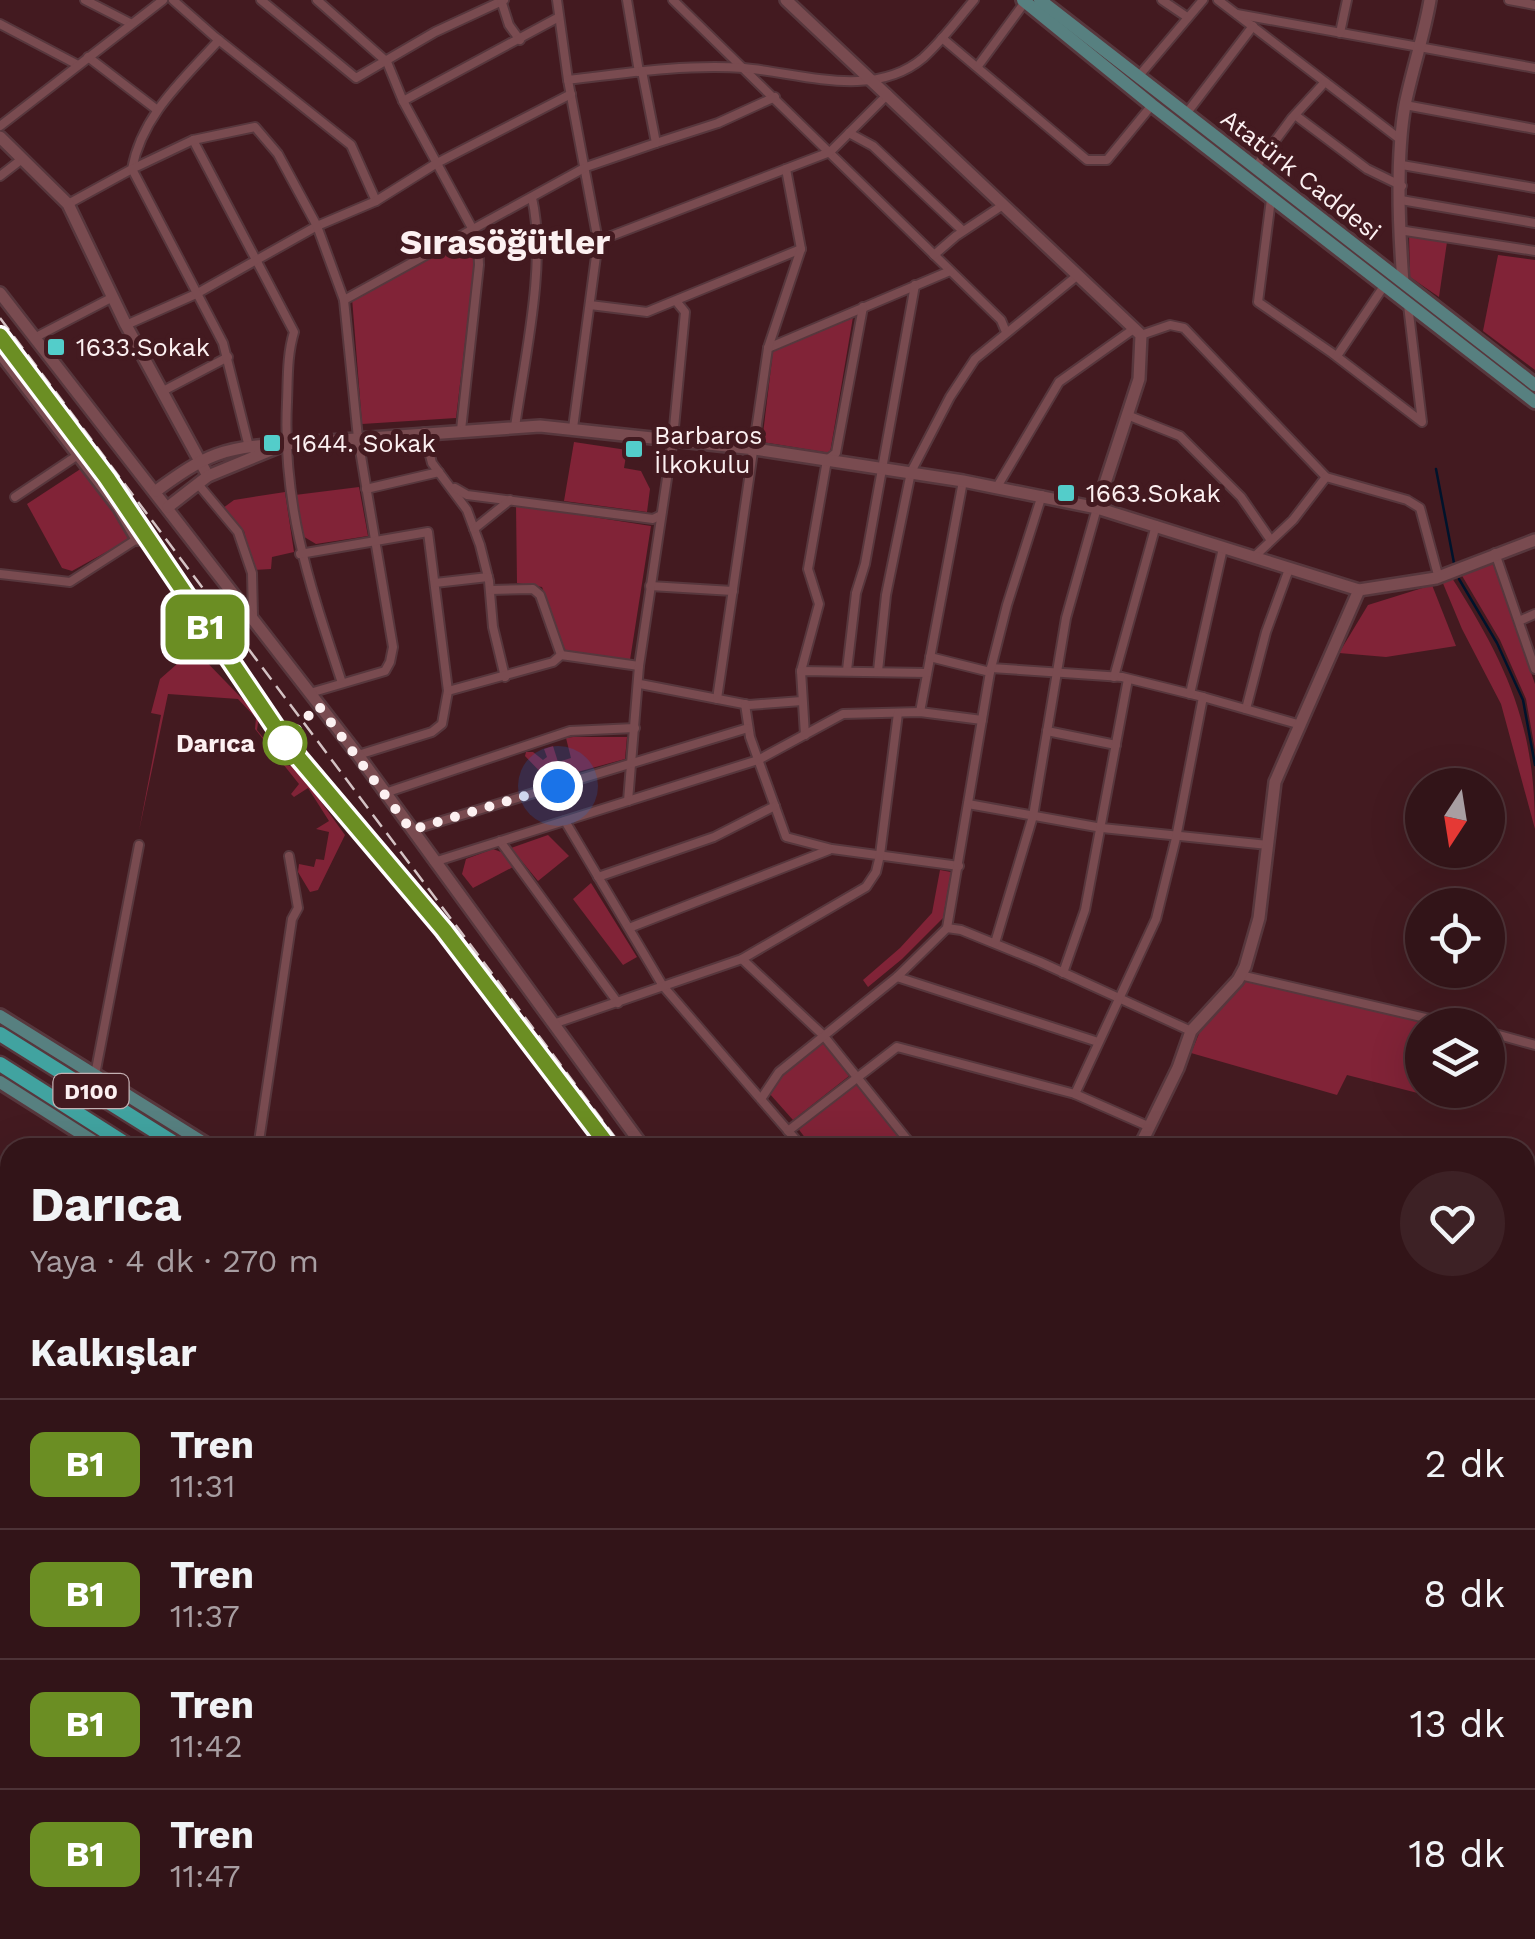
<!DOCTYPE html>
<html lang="tr">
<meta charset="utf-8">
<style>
body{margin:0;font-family:"Work Sans",sans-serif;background:#3d2125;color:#f1f3f6;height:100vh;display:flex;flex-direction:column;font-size:38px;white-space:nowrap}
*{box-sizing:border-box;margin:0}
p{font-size:32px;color:#a89ea2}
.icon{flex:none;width:55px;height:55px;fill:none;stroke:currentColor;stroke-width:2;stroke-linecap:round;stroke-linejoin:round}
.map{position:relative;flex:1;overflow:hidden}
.details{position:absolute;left:0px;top:1138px;width:1535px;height:802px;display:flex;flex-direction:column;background:#321418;border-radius:30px 30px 0 0;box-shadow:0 10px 40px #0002,0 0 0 2px #4d3337}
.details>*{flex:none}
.badge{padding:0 20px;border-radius:15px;font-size:35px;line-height:65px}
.needle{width:65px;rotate:192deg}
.buttons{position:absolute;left:1405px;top:768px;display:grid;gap:20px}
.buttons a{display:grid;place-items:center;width:100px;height:100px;border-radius:50%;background:#321418;box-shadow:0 10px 40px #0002,0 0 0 2px #4d3337;font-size:50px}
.you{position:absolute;width:50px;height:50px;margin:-25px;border:8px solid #fff;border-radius:50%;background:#1a73e8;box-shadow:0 0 0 15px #1a73e833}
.map>.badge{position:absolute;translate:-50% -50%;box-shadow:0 0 0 5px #fff}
h2{padding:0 30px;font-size:38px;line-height:90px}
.round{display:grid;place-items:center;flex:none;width:105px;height:105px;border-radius:52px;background:#3d2125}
.head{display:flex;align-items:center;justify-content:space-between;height:170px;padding:0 30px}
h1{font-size:48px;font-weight:700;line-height:75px}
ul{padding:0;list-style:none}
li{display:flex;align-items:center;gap:30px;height:130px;padding:0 30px;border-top:2px solid #4d3337}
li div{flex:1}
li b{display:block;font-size:38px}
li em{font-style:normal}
li .badge{min-width:110px;font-weight:700;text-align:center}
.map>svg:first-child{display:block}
.green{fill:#812337}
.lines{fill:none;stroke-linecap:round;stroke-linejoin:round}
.stream{stroke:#00132b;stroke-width:2.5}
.street-casing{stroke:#57373d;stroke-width:12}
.secondary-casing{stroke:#57373d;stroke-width:16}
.primary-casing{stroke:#57373d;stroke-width:18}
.highway-casing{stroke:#57373d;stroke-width:19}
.street{stroke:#794b50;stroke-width:8}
.secondary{stroke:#794b50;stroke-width:11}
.primary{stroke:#578080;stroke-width:12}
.highway{stroke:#41a3a0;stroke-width:14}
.rail{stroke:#d4c2c4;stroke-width:2.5;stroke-dasharray:15 8;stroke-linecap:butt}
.line-casing{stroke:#fff;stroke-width:22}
.line{stroke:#6b8e23;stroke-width:15}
.walk{stroke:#fcf0f1;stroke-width:10;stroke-dasharray:0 18}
.poi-dot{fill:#53cdca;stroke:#431a20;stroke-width:4}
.stop-dot{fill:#fff;stroke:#6b8e23;stroke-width:5}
.labels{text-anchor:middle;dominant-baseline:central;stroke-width:10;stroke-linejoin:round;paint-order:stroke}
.shield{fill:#431a20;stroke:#c4b0b2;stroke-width:2.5}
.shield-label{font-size:22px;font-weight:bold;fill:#fcf0f1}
.street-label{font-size:25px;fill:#fcf0f1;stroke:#431a20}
.poi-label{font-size:25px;fill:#fcf0f1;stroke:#431a20;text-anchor:start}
.stop-label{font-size:25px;font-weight:bold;fill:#fcf0f1;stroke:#431a20;text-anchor:end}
.district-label{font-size:35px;font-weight:bold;fill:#fcf0f1;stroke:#431a20}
</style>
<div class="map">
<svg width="1535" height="1939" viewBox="0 0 1535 1939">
<rect width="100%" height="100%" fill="#431a20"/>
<g class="green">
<polygon points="1409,235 1447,242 1439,297 1410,277"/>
<polygon points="468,237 473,242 475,259 456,418 362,424 352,298"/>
<polygon points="1498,255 1535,260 1535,370 1483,331"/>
<polygon points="853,317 830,453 762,442 773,351"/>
<polygon points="574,442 627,450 624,468 641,471 650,489 647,512 564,501"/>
<polygon points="82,468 131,532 128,540 72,571 62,568 27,504"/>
<polygon points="359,487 368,536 316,544 301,535 295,495"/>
<polygon points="285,492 294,552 272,557 271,569 253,570 244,531 223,508 234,500"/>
<polygon points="516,505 651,526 630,660 565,650 542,587 517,583"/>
<polygon points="1493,563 1535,684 1535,750 1526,699 1500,640 1461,574"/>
<path d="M1452 578C1507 665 1535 725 1535 829L1501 704 1462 629 1442 581Z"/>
<polygon points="1432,585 1456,646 1386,657 1339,653 1368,605"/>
<polygon points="194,649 259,716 257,730 285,765 296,767 345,835 318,890 310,892 298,872 299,864 314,867 316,859 324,860 329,832 316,829 329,821 308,788 294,797 291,794 299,784 255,729 256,718 238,699 168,694 139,831 161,715 151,713 160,679"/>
<polygon points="573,737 627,737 625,759 548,780 525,756 526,752 533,752 543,760 547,757 544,749 553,746 558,762 571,758 566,738"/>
<polygon points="548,835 569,856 538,881 511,848"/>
<polygon points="493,849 501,852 513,867 473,888 462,874 466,859"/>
<polygon points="940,870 951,872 943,918 902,959 868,987 863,980 900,948 932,913"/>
<polygon points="591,883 637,957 623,965 573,899"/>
<polygon points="1246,980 1438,1025 1422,1025 1422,1090 1454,1090 1449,1101 1347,1075 1337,1095 1191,1053 1201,1029"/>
<polygon points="822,1041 849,1076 793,1120 769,1093 781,1077"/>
<polygon points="855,1081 909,1147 812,1147 797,1127"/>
</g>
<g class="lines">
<g class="stream">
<polyline points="1436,469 1454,563"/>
<polyline points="1459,579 1497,643 1523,700 1535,765"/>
<polyline points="1525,1482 1535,1478"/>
<polyline points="0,1485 10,1481"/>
<polyline points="1525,1558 1535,1566"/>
</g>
<g class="street-casing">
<g id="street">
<polyline points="85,0 130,23"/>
<polyline points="173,0 215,37 351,145 376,201"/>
<polyline points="261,0 356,78 435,32 504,0"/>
<polyline points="317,0 387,62 403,101 478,239 479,265 461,430"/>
<polyline points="501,0 509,25 520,40"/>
<polyline points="557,0 568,80 598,241 573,428"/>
<polyline points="627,0 639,72"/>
<polyline points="673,0 1001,320 1006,332"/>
<polyline points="1162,0 1187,17"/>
<polyline points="1218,0 1401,140"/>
<polyline points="1509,0 1535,5"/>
<polyline points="1237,14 1535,68"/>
<polyline points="0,24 78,65"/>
<polyline points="1340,33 1347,0"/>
<polyline points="942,38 1087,160 1107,160 1152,105"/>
<polyline points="88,57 156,109"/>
<polyline points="978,66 1025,2"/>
<polyline points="1138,77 1203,0"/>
<path d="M568 80C626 73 686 64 744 68 801 73 873 100 923 58 942 41 958 19 974 0"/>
<polyline points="403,101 559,17"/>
<polyline points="1405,105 1535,129"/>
<polyline points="1186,114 1253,26"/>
<polyline points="1295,115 1367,169 1402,186"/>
<polyline points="0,126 163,0"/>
<polyline points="849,133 873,146 963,231"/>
<path d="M193 140 294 332C287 355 288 378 287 402 282 506 310 586 342 683"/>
<polyline points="656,143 718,123 775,97"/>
<polyline points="1402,165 1535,188"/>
<polyline points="1255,168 1292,118 1325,82"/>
<polyline points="0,176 22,159"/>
<polyline points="1271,199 1258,302 1332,353 1422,422 1408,305"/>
<polyline points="1401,200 1535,223"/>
<path d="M68 204 132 169C142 115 183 80 219 40"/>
<polyline points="1399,230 1535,251"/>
<polyline points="598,241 830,152 888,94"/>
<polyline points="934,255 956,236 1003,205"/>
<polyline points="344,300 586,167 656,143 642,71"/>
<polyline points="590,305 647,312 801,249"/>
<polyline points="126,325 196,294 317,226 376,201 437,163 571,94"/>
<polyline points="1141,335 1170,325 1184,328 1326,477 1407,500 1420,508 1438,575 1436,578"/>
<polyline points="36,337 113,297"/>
<polyline points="768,348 950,271"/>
<polyline points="1337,356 1384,286"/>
<polyline points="163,391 228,357"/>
<polyline points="1127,415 1180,436 1241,497 1270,539"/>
<path d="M515 427C524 361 547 262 532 198"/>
<polyline points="424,432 432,463 467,510 480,545 489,581 493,627 505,677"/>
<polyline points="249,447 223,343 132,169 193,140 255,127 278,154 317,226 344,300 358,438 393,647 390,662 385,671 310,693"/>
<polyline points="198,484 238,532 252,573 253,616"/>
<polyline points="997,487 1059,382 1135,328"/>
<polyline points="455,488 467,495 653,519 661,515"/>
<polyline points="366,489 439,472"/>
<polyline points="15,497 78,455"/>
<polyline points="474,529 510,500"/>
<polyline points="1495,553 1535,669"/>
<polyline points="300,554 428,532 448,691 442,724 432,732 358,755"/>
<polyline points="1254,557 1293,520 1326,477"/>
<polyline points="0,574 70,582 137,539"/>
<polyline points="435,583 488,577"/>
<polyline points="650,586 733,591"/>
<polyline points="490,590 533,589 540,595 561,655"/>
<polyline points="1519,621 1535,614"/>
<polyline points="930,657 990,672"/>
<polyline points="991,668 1122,677 1203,697"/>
<polyline points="847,670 856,593 865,564 915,285"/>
<polyline points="801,671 819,604 808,569 827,460 836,453 863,307"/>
<polyline points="878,671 886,595 911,472 950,397 975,359 1078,275"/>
<polyline points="1114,677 1156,525"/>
<polyline points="640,684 749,705 802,701"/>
<polyline points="448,691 553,662 561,655 639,666"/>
<polyline points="1190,694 1223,548"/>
<polyline points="717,699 768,348 801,249 786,169"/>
<polyline points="745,704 750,737 786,837 832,849 959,866"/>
<polyline points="1246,709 1266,632 1289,569"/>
<polyline points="920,712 963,481"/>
<polyline points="1047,731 1116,745"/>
<polyline points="805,735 801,671 927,673"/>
<polyline points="385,793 570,731 635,728"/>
<polyline points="628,801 639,666 673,438 685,312 676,301"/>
<polyline points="968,804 1102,828 1268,845"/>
<polyline points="565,821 663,986 803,1148"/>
<polyline points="412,830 748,728"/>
<polyline points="500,841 618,1003"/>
<polyline points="434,862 758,760 843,714 920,712 982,720"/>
<polyline points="598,877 714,837 775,806"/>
<polyline points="629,928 829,850"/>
<polyline points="947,928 961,930 1040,962 1191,1031"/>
<polyline points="995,943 1033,816 1066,618 1097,508"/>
<polyline points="742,959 823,1035 914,1148"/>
<polyline points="1063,973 1085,910 1128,679"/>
<polyline points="1240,975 1456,1025"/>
<polyline points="897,977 1098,1042"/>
<polyline points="553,1024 742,959 866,887 876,872 880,855 898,713"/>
<polyline points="1488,1032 1535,1045"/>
<polyline points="95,1075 139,845"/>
<polyline points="1075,1094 1156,919 1176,838 1203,697 1301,725"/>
<polyline points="761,1099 779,1072 897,977 947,928 990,672 1007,605 1042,495"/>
<polyline points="788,1131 897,1047 1075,1094 1150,1127"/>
<polyline points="258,1148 292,919 298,908 289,856"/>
<polyline points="1,1497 10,1526"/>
<polyline points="1,1595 10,1624"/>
<polyline points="0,1701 10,1697"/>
<polyline points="0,1776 10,1772"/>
<polyline points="0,1918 6,1939"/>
<polyline points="72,1930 75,1939"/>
<polyline points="209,1930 213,1939"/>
<polyline points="140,1939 159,1930"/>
<polyline points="298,1939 309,1930"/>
<polyline points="949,1939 958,1930"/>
</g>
</g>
<g class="secondary-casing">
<g id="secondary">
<polyline points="786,0 1141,335 1139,379 1097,508"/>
<polyline points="0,137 68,204 126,325 208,476"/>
<path d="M1403 282C1399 230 1396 156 1405 105 1412 70 1424 36 1430 0"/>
<polyline points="0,293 358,755 644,1148"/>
<polyline points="0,353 119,508 137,539"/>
<polyline points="286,444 540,426 755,449 963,481 1097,508 1359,590 1436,578 1535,540"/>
<path d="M156 491C205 455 224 446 286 444L208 476 168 507"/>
<polyline points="1139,1148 1178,1068 1191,1031 1238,980 1245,967 1259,918 1275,782 1359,590"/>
<polyline points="0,1596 10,1588"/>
<polyline points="1222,1930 1229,1939"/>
</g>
</g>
<g class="primary-casing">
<g id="primary">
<polyline points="1023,0 1152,105 1535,402"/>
<polyline points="1040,0 1535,385"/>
<polyline points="0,1016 212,1148"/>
<polyline points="0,1082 104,1148"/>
<polyline points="0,1390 10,1392"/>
<polyline points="0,1402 10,1404"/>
<polyline points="379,1930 383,1939"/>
<polyline points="391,1930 395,1939"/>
<polyline points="838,1930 843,1939"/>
<polyline points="895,1930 900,1939"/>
</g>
</g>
<g class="highway-casing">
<g id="highway">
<polyline points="0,1034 182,1148"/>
<polyline points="0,1064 132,1148"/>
<polyline points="854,1930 859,1939"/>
<polyline points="879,1930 885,1939"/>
</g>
</g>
<use href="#street" class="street"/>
<use href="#secondary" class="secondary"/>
<use href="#primary" class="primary"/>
<use href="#highway" class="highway"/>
<g class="rail">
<polyline points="0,318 623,1148"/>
<polyline points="111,484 286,743 446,932"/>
<polyline points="1200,1930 1207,1939"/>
</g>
</g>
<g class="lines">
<g class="line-casing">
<polyline id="line" points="0,336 107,478 286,743 444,930 610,1148"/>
</g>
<use href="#line" class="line"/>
<polyline class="walk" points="285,743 318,705 411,830 558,786"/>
</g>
<g class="poi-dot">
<rect x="46" y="337" width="20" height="20" rx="5"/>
<rect x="262" y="433" width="20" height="20" rx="5"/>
<rect x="624" y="439" width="20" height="20" rx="5"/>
<rect x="1056" y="483" width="20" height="20" rx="5"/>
</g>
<circle class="stop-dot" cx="285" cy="743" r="20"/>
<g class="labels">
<rect class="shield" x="53.5" y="1074" width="75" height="34" rx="8"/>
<g class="shield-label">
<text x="91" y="1091">D100</text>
</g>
<g class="street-label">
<text transform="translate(1301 175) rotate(38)">Atatürk Caddesi</text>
</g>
<g class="poi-label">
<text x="76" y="347">1633.Sokak</text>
<text x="654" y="435">Barbaros<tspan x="654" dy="29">İlkokulu</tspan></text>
<text x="292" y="443">1644. Sokak</text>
<text x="1086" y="493">1663.Sokak</text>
</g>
<g class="stop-label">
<text x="255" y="743">Darıca</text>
</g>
<g class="district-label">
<text x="505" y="242">Sırasöğütler</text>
</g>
</g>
</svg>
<div class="buttons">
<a><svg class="needle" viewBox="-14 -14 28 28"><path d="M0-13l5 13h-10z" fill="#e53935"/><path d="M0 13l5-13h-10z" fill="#a89ea2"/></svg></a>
<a><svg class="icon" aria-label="locate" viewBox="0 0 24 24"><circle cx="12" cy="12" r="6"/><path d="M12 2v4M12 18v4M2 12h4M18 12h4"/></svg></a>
<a><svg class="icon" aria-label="layers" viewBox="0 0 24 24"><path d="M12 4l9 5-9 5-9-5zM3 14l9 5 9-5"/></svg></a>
</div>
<div class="you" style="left:558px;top:786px"></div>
<b class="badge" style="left:205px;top:627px;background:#6b8e23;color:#fff">B1</b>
<section class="details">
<div class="head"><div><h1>Darıca</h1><p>Yaya · 4 dk · 270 m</p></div><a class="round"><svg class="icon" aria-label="heart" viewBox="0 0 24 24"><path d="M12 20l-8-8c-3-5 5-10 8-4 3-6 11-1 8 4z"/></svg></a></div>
<h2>Kalkışlar</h2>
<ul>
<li><span class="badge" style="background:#6b8e23;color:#fff">B1</span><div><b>Tren</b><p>11:31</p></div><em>2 dk</em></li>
<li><span class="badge" style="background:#6b8e23;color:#fff">B1</span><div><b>Tren</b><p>11:37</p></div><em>8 dk</em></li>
<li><span class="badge" style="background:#6b8e23;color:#fff">B1</span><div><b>Tren</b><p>11:42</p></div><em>13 dk</em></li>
<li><span class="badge" style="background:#6b8e23;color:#fff">B1</span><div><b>Tren</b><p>11:47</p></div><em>18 dk</em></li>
</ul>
</section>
</div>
